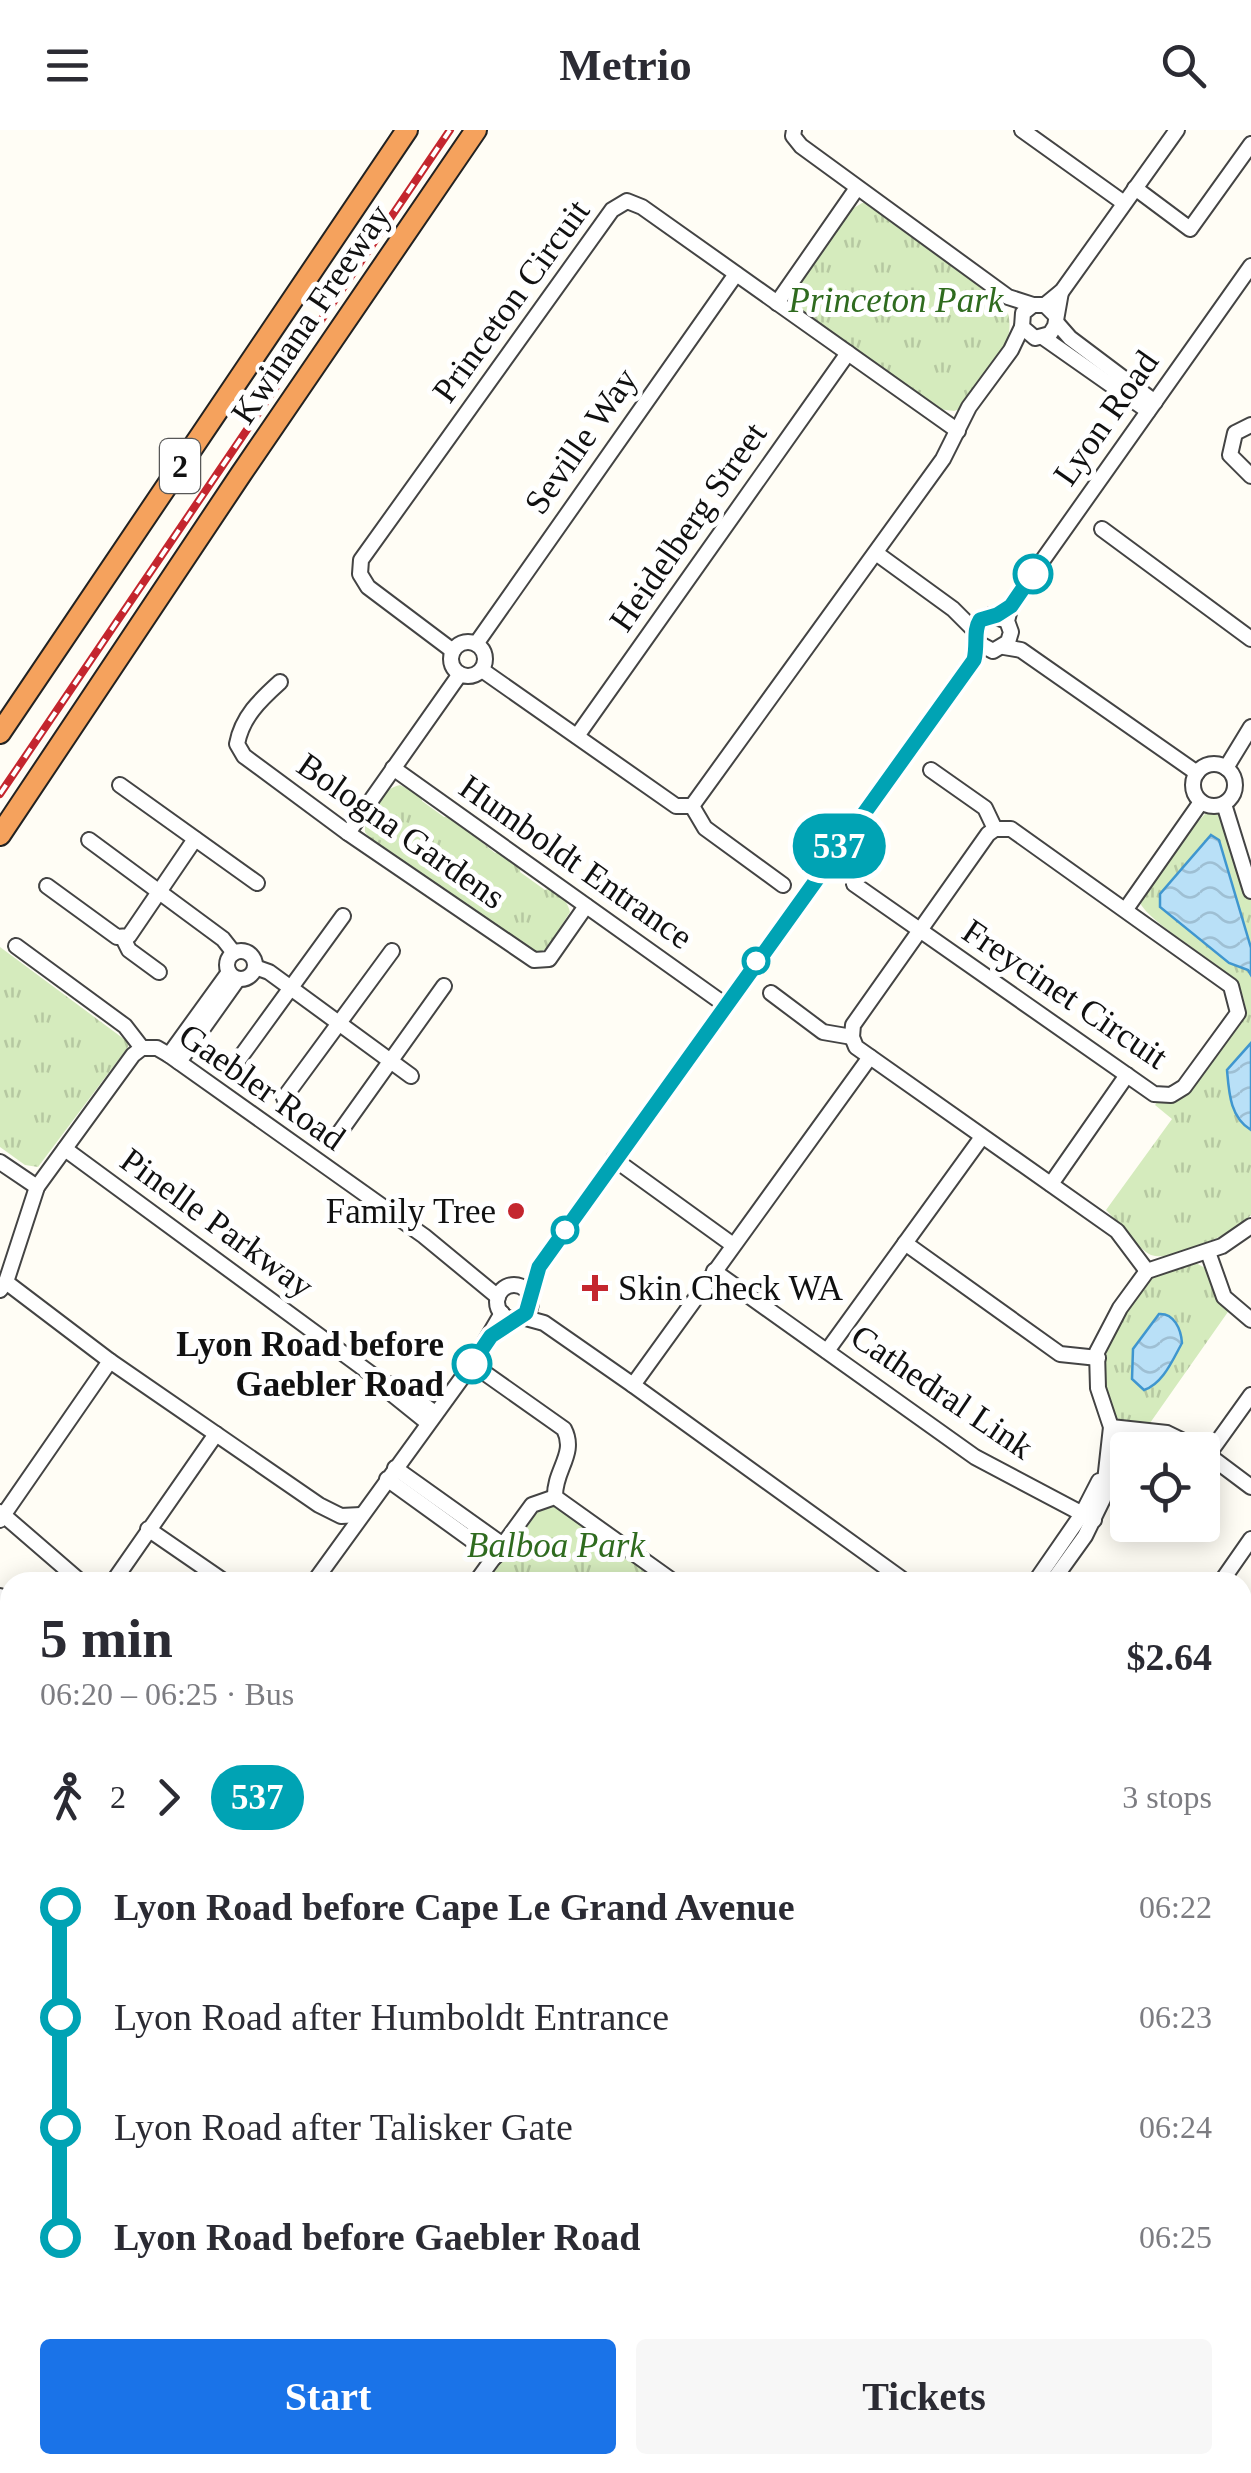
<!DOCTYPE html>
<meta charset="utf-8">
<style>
body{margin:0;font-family:"Times New Roman",serif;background:#f7f7f7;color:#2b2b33;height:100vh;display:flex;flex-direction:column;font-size:38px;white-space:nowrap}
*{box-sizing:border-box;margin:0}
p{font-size:32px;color:#7c7c81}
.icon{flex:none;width:55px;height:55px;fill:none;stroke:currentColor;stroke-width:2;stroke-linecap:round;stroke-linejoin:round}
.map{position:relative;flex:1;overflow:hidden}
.details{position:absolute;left:0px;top:1442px;width:1252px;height:902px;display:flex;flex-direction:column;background:#fff;border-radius:30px 30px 0 0;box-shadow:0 5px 25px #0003}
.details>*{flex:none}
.badge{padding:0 20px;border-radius:32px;font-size:35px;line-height:65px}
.controls{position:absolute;left:1110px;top:1302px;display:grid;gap:20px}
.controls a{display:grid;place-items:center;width:110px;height:110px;border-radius:10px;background:#fff;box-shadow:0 5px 25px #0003;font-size:50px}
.map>.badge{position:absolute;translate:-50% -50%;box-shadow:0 0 0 5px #fff}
.legs{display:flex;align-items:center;gap:15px;height:110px;padding:0 40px;font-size:32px}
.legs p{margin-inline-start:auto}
.summary{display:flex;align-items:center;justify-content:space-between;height:170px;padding:0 40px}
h1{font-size:55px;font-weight:800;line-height:75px}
.button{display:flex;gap:20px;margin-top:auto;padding:20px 40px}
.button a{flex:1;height:115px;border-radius:10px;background:#1a73e8;color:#fff;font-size:40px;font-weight:800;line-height:115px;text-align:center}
.button a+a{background:#f7f7f7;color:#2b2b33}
ul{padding:0 40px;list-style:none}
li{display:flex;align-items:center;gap:35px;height:110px;font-size:38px}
li i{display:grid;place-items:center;width:15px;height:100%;margin:0 12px;background:currentColor}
li i::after{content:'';width:25px;height:25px;margin:-12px;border:8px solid;border-radius:50%;background:#fff}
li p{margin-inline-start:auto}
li:first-child i{background:linear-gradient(#0000 50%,currentColor 0)}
li:last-child i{background:linear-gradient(currentColor 50%,#0000 0)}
header{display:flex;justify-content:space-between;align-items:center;height:130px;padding:0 40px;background:#fff;font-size:45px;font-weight:800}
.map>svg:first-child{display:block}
.park{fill:url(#park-tufts)}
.water{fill:url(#water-waves);stroke:#3f96cf;stroke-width:2.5}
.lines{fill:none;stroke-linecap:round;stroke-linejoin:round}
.minor-casing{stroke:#444;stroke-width:18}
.highway-casing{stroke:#222;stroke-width:24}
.minor{stroke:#fff;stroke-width:14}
.highway{stroke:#f5a25d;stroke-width:20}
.rail-casing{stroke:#c4262e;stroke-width:8}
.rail{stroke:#fff;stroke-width:4;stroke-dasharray:11;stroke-linecap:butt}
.line-1-casing{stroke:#fff;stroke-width:22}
.line-1{stroke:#00a3b4;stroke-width:15}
.stop-1-dot{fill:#fff;stroke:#00a3b4;stroke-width:5}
.poi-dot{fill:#c4262e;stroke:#fff;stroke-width:4}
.labels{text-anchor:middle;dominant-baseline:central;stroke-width:10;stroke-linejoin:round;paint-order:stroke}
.shield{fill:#fff;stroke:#585858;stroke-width:2.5}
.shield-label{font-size:32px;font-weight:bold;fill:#111}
.park-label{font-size:35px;font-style:italic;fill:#2f6b1f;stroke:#fff}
.street-label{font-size:35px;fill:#111;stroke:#fff}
.poi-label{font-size:35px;fill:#111;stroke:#fff;text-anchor:end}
.stop-label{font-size:35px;font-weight:bold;fill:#111;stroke:#fff;text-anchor:end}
</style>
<header><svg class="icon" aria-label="menu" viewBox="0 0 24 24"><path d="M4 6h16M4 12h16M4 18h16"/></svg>Metrio<svg class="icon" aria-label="search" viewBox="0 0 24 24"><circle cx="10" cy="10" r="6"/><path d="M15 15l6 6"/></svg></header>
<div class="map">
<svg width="1251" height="2343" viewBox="0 0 1251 2343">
<defs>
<pattern id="park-tufts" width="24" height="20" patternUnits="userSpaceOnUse" patternTransform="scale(2.5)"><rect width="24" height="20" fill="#d5ebbd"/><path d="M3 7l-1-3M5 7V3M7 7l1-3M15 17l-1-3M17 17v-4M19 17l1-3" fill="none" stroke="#b6c8a1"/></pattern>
<pattern id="water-waves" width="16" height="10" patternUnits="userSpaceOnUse" patternTransform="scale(2.5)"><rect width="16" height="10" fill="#b9e0f7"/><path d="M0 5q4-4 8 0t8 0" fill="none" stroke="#9ebfd3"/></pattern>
</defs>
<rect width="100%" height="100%" fill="#fffdf5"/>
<g class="park">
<path d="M862 73H868L1000 168C1029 206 985 247 963 278L954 281 938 279 796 177 793 163 796 156 849 81Z"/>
<path d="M400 655 422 666V671L444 687 450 686 495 723 501 721 521 736 520 742 545 760 550 758C561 765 567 770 570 782L548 817 540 823 530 820 372 711 365 702C364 682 380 660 400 655Z"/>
<path d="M1207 682 1220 685 1225 692 1251 768V1085C1235 1102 1174 1133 1151 1125 1139 1120 1116 1090 1106 1080L1172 989 1155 975 1158 971 1202 947 1210 935 1209 929C1219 914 1240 894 1244 876 1250 844 1157 803 1140 773L1144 763 1185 710 1184 706Z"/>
<polygon points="0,817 128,912 128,917 38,1037 25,1035 0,1017"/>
<path d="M1194 1132 1207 1139 1230 1179 1150 1293C1138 1293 1121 1294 1113 1284 1109 1278 1108 1268 1107 1261 1100 1218 1115 1177 1150 1148 1160 1139 1181 1136 1194 1132Z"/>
<polygon points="555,1373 668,1452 483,1452 536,1379"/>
<polygon points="0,1480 10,1489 10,1592 0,1600"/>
<polygon points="357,2335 458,2335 452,2343 368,2343"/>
</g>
<g class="water">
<polygon points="1211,705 1219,710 1251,818 1251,845 1248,840 1229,833 1160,777 1160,764"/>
<path d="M1251 913V1000C1230 987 1229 963 1227 940Z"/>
<path d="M1159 1184C1174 1183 1181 1199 1182 1213 1173 1229 1163 1254 1144 1260L1132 1249 1133 1219Z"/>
</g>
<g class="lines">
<g class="minor-casing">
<g id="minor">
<polyline points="794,0 793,6 801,16 1008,167 1033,175"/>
<polyline points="1022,0 1124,73"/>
<polyline points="1135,58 1190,99 1251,14"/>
<polyline points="777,173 857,58"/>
<polyline points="1045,175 1062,161 1177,0"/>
<polyline points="1055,185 1045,175 1033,175 1023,183 1022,197 1035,208 1050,204 1055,196 1061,162"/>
<polyline points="1056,192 1070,208 1155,272"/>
<polyline points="1044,208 1148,281"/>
<polyline points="1251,295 1235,303 1230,325 1251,346"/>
<polyline points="1102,399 1251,509"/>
<polyline points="876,423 953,479 975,501"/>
<polyline points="1007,491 991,485 980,490 975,501 978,513 993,521 1008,512 1011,502 1007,491 1011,475 1251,136"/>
<circle cx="468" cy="529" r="17"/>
<polyline points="476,514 736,144"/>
<polyline points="1004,517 1021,520 1197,643"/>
<polyline points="453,521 368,457 360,444 361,430 612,80 627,71 642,77 958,301"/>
<polyline points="482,540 676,676 692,676 943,329 969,277 1011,220 1022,197"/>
<path d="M280 552C260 570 242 587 237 614L244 626 348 703 534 830 549 829 586 776"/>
<polyline points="577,606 848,223"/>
<circle cx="1214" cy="655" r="21"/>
<polyline points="393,638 724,874"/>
<polyline points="1226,638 1251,597"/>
<polyline points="931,640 985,678 995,699"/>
<polyline points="120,655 257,753"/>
<polyline points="1224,674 1251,761"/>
<polyline points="692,676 705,698 783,755"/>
<polyline points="348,703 460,544"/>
<polyline points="89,710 223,809 234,823"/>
<polyline points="854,754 1154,964 1171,965 1184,957 1238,883 1231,856 1011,699 995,699 988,704 853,895 852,907 856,917 1117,1101 1147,1141"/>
<polyline points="47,756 117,807 129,806 195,709"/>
<polyline points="1126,779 1201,672"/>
<polyline points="123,808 129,820 159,842"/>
<polyline points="16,816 125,896 142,918 157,918 169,925 424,1106 498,1167"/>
<circle cx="241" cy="835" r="14"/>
<polyline points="255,837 269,842 411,946"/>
<polyline points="771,863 823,902 852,907"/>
<polyline points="169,925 229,842"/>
<polyline points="179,932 238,849"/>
<polyline points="234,936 343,786"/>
<polyline points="284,968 392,821"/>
<polyline points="337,1006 444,856"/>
<polyline points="65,1019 382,1252 392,1264 428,1293"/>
<polyline points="614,1029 733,1115"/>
<polyline points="0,1032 37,1057"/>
<polyline points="1051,1054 1127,945"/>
<polyline points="905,1113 1060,1224 1098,1228"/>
<polyline points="1208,1122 1224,1167 1251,1190"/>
<polyline points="714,1141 975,1327 1094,1390"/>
<polyline points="6,1152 110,1231 319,1375 341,1386 361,1385"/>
<circle cx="514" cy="1172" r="17"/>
<polyline points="0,1160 6,1152 37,1057 133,925 142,918"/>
<polyline points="530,1166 539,1137 973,529 978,513"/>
<polyline points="522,1187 544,1193 633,1255 906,1452"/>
<polyline points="827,1221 982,1007"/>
<path d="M472 1234 564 1299C577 1324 554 1340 555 1367"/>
<polyline points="383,1252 400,1258 435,1283"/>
<polyline points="633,1255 870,927"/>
<polyline points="1111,1297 1167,1303 1202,1320"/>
<polyline points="1203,1321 1251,1357"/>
<polyline points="1208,1325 1251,1265"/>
<polyline points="395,1338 503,1415"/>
<polyline points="387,1349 495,1427"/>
<polyline points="0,1382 81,1452"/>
<polyline points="0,1390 110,1231"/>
<polyline points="148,1399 225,1452"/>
<polyline points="113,1452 216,1304"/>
<polyline points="314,1452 472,1234 502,1183"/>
<polyline points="476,1452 532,1375 555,1367 674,1452"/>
<polyline points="1035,1452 1082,1384 1099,1351"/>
<polyline points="1052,1452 1085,1406 1103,1369 1111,1297 1098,1258 1097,1222 1120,1178 1147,1141 1222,1116 1251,1096"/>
<polyline points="1221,1452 1251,1409"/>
<polyline points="0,1466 10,1474"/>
<polyline points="0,1613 10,1618"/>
<polyline points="0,1649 10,1643"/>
<polyline points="1242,1691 1251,1697"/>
<polyline points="1242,1862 1251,1868"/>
<polyline points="0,1894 10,1880"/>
<polyline points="1242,1910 1251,1898"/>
<polyline points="1242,2161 1251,2149"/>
<polyline points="493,2335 497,2343"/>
<polyline points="953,2335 964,2343"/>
<polyline points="1196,2335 1208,2343"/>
<polyline points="701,2343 706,2335"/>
<polyline points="881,2343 886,2335"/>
</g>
</g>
<g class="highway-casing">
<g id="highway">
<polyline points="0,603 407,0"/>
<polyline points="0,705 241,344 476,0"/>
</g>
</g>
<use href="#minor" class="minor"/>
<use href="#highway" class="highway"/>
<g class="rail-casing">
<polyline id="rail" points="0,664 450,0"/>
</g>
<use href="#rail" class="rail"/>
</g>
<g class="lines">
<g class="line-1-casing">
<path id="line-1" d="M472 1234 491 1206 526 1183 539 1137 974 530C978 514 973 501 980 490L997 485 1011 476 1033 444"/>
</g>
<use href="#line-1" class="line-1"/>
</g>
<g class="stop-1-dot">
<circle cx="1033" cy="444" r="18"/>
<circle cx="756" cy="831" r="12"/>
<circle cx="565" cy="1100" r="12"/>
<circle cx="472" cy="1234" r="18"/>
</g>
<g class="poi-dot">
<circle cx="516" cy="1081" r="10"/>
<path d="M590 1143h10v10h10v10h-10v10h-10v-10h-10v-10h10z"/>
</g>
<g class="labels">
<rect class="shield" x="160" y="309" width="40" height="54" rx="8"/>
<g class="shield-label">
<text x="180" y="336">2</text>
</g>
<g class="park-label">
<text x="896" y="170">Princeton Park</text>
<text x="556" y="1415">Balboa Park</text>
</g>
<g class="street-label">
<text transform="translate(511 171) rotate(-54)">Princeton Circuit</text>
<text transform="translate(311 184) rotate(-56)">Kwinana Freeway</text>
<text transform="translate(1106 288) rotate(-55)">Lyon Road</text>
<text transform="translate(581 311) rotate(-55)">Seville Way</text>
<text transform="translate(688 397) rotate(-55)">Heidelberg Street</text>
<text transform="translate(401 701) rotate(35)">Bologna Gardens</text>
<text transform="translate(576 732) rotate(35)">Humboldt Entrance</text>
<text transform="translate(1065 864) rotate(34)">Freycinet Circuit</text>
<text transform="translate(262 957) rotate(35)">Gaebler Road</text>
<text transform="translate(217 1093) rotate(36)">Pinelle Parkway</text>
<text transform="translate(942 1262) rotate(34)">Cathedral Link</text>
</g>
<g class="poi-label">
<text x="496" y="1081">Family Tree</text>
<text x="618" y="1158" text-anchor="start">Skin Check WA</text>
</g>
<g class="stop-label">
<text x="444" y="1214">Lyon Road before<tspan x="444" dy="40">Gaebler Road</tspan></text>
</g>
</g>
</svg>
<div class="controls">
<a><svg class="icon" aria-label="locate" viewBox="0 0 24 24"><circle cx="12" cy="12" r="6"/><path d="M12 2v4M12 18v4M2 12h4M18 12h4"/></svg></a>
</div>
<b class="badge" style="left:839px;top:716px;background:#00a3b4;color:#fff">537</b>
<section class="details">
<div class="summary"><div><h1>5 min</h1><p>06:20 – 06:25 · Bus</p></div><b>$2.64</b></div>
<div class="legs"><svg class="icon" aria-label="walk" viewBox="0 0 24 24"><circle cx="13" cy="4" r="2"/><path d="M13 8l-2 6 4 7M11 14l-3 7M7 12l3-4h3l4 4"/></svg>2<svg class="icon" aria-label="forward" viewBox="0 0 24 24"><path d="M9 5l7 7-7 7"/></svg><b class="badge" style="background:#00a3b4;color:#fff">537</b><p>3 stops</p></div>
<ul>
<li><i style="color:#00a3b4"></i><b>Lyon Road before Cape Le Grand Avenue</b><p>06:22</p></li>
<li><i style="color:#00a3b4"></i><span>Lyon Road after Humboldt Entrance</span><p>06:23</p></li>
<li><i style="color:#00a3b4"></i><span>Lyon Road after Talisker Gate</span><p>06:24</p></li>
<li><i style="color:#00a3b4"></i><b>Lyon Road before Gaebler Road</b><p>06:25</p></li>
</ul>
<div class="button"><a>Start</a><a>Tickets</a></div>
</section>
</div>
